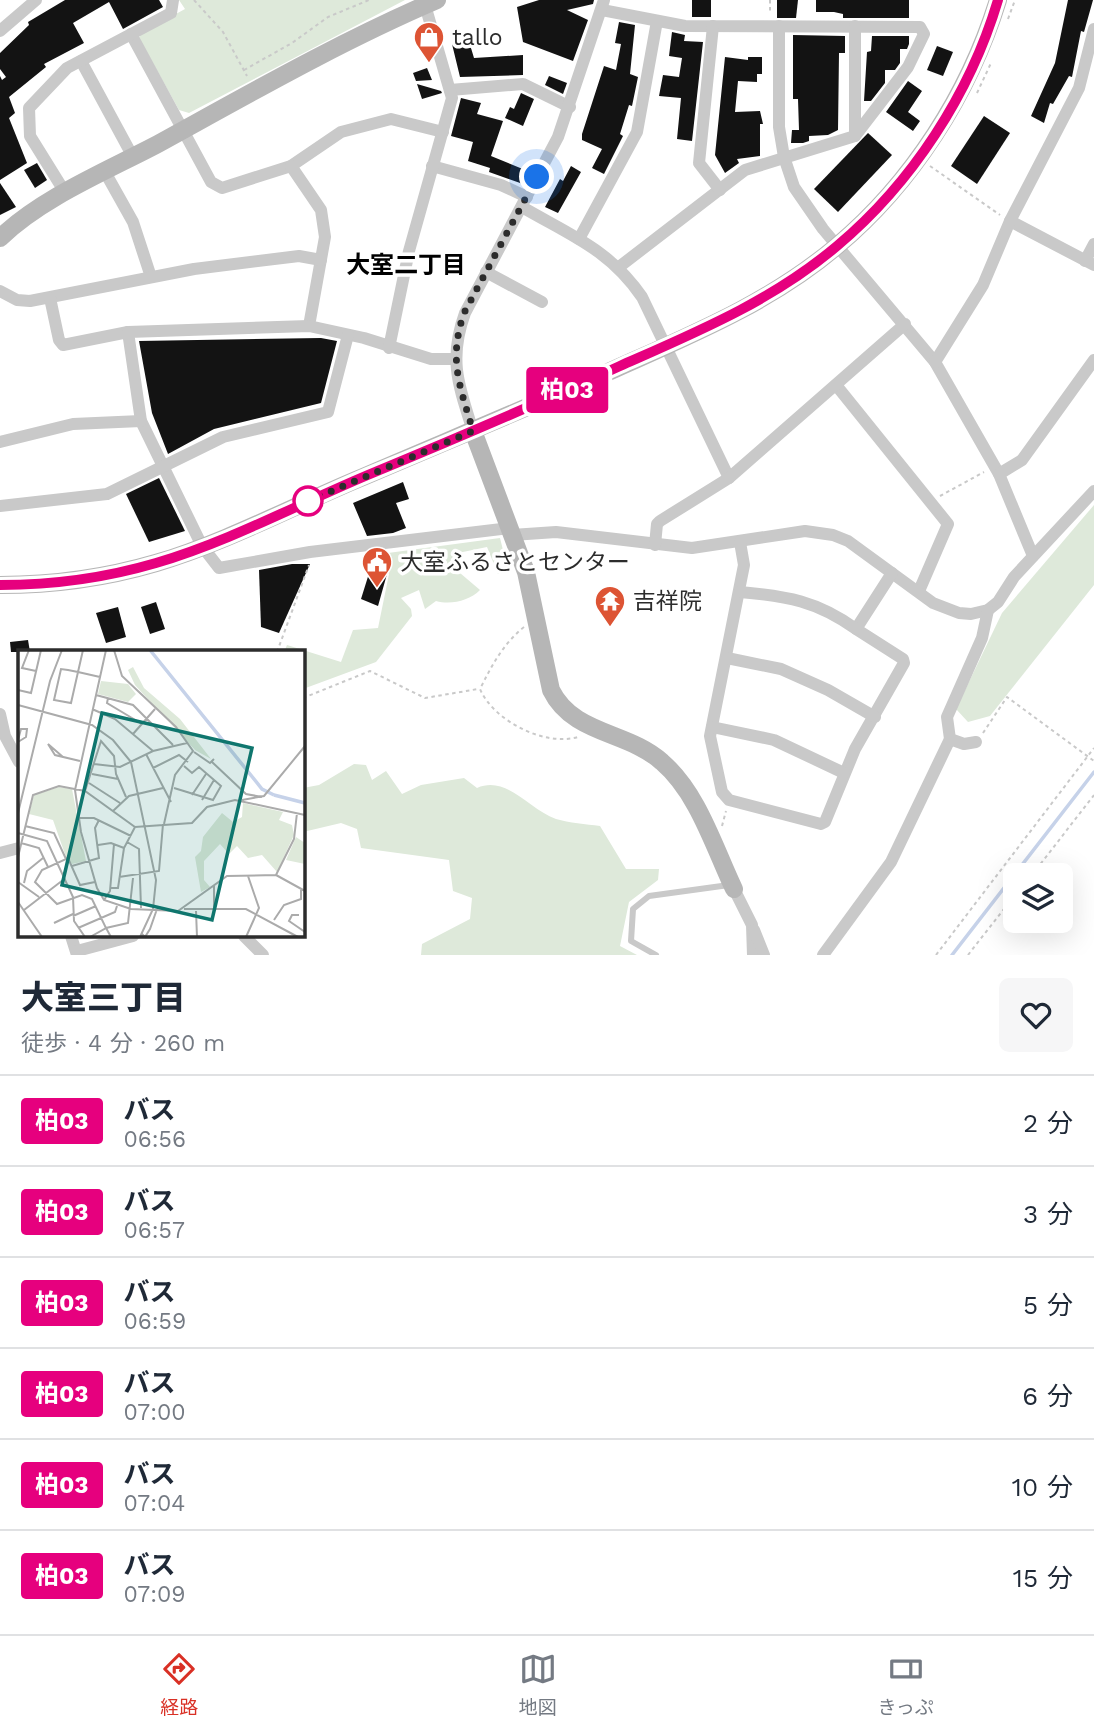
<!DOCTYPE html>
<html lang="ja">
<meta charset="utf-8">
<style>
body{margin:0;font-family:"Work Sans","Noto Sans JP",sans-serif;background:#f6f6f7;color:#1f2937;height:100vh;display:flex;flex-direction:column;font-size:26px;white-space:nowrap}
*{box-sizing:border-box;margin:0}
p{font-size:23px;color:#747a83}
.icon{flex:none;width:38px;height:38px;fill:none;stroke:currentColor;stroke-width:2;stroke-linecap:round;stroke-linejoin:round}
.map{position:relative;height:955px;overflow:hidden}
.drawer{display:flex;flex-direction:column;background:#fff;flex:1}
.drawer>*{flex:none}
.badge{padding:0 14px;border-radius:5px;font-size:24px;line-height:46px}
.buttons{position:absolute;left:1003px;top:863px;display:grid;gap:14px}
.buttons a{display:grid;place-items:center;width:70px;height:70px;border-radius:10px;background:#fff;box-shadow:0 7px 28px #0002;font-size:35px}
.you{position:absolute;width:35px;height:35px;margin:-18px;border:5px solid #fff;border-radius:50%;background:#1a73e8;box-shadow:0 0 0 10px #1a73e833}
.map>.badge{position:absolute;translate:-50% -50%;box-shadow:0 0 0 4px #fff}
.round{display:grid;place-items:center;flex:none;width:74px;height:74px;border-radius:10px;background:#f6f6f7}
.summary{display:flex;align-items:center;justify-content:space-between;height:119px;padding:0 21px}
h1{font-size:33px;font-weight:800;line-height:52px}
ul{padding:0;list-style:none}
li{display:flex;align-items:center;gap:21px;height:91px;padding:0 21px;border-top:2px solid #e0e1e3}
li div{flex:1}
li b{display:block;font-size:26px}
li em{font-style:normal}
li .badge{min-width:77px;font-weight:700;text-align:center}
.tabs{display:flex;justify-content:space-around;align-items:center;height:98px;border-top:2px solid #e0e1e3;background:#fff;font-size:19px;color:#747a83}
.tabs a{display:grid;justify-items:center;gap:4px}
.tabs .active{color:#d93025}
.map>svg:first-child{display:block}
.green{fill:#dee9da}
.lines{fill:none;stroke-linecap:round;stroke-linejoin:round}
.stream{stroke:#c6d2e9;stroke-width:3.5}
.building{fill:#131313}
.path{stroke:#c9c9c9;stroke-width:2;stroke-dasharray:3.5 3.5;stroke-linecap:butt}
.lane{stroke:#c9c9c9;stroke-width:6}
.street{stroke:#c9c9c9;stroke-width:12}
.secondary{stroke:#b6b6b6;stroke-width:18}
.line-casing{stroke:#fff;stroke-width:16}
.line{stroke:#e6007e;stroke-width:10}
.walk{stroke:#2c2c2c;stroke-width:7;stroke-dasharray:0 12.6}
.stop-dot{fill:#fff;stroke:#e6007e;stroke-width:3.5}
.labels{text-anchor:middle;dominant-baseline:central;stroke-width:7;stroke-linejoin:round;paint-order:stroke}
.poi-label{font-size:23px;fill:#2c2c2c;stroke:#fff;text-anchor:start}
.neighbourhood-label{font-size:24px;font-weight:bold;fill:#000;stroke:#fff}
.inset-river{fill:none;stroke:#c6d2e9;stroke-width:3.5}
.inset-road{fill:none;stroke:#ababab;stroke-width:2}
.view{fill:#0f766e;fill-opacity:0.15;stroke:#0f766e;stroke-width:3.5}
.inset-edge{fill:none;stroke:#2c2c2c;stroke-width:3.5}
</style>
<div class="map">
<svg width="1094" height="955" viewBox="0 0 1094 955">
<rect width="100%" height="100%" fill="#fff"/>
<g class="green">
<polygon points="179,0 405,0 189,113 179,110 139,38 141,33 185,9"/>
<polygon points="1094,505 1094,585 990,716 968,722 956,709 1002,613"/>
<path d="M500 538 508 570 498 574 487 547 458 553 460 573 480 590C469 601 451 605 436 601L425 609 419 590 401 598 411 609 412 616 376 662 303 689V652H284L287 645 341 662 353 630 378 628 389 574 373 555Z"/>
<path d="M354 764 366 765 372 780 386 771 402 794 421 785 464 778 477 788C507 775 528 809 556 819 569 823 586 824 600 826L626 869H659L658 880 629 902 620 946 637 955H421L422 944 470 919 472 898 453 891 449 860 361 848 357 829 341 823 303 832V788L319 785Z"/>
</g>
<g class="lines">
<polyline class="stream" points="952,955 1094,772"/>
</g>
<g class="building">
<polygon points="65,0 159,0 163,7 123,29 109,2 73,23 84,43 44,64 46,67 9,97 15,113 9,118 27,163 0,180 0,76 2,80 6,77 0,69 0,53 29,25 28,22"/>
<polygon points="539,0 594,0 593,4 567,10 588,20 573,61 523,42 517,7"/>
<rect x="692" y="0" width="19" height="17"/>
<polygon points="777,0 798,0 796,18 777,18"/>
<polygon points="816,0 909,0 909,18 843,18 843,14 834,12 816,12"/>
<polygon points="1068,0 1093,0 1084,32 1081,31 1072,77 1069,76 1053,104 1050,103 1044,123 1031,116 1055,63"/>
<polygon points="619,22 635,25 630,74 638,77 632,106 629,105 620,134 623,136 604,174 592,168 602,149 582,140 582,134 604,66 616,70 621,44 615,43"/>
<polygon points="672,32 685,35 684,41 703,42 692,141 677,139 681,98 659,96 663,75 679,77 682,58 669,56"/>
<polygon points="793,35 845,36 845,53 839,53 838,130 828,135 809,136 809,141 803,143 791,143 792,130 799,130 798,99 793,99"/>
<polygon points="872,36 909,36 909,44 907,49 900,49 900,63 895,70 885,70 885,83 871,101 864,101 867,52 871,51"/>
<polygon points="468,38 474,58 523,55 523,75 460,77 452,44"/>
<polygon points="937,46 953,52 943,76 927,70"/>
<polygon points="725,57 748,60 748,57 762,57 762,74 757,74 757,82 738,81 735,112 760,111 763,124 760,124 760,156 737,159 739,163 725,173 715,155"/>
<polygon points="427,68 432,80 416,81 413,73"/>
<polygon points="549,76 567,83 563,94 545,85"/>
<polygon points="908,81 922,91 908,112 920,121 913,131 886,112"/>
<polygon points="417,84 441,91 442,93 422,99"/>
<polygon points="521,93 534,99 523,126 505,118 510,107 514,109"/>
<polygon points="461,98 481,103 477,114 503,121 491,156 530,172 523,184 489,172 490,168 468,161 473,142 451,136"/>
<polygon points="984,116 1010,133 977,184 951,166"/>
<polygon points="868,133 892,155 838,212 814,189"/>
<polygon points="37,163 47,180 35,188 24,170"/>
<polygon points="571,166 581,172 558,213 545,207 560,179 563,181"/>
<polygon points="0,183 16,207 0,215"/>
<polygon points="321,338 337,341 321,403 214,429 168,454 152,413 139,341"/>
<polygon points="159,478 185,531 149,542 126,494"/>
<polygon points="403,482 409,499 396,503 406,528 393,533 367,536 353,503"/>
<polygon points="292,564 310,564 279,633 261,627 259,570"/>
<polygon points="371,567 387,574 378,606 361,599"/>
<polygon points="156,602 165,629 150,634 141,607"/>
<polygon points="118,607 126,637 106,643 96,613"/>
<polygon points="28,640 30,652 11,652 10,642"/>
</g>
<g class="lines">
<g class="path">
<polyline points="194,0 223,32 247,76"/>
<polyline points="770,0 770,14"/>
<polyline points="1008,19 1015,0"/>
<polyline points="244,70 292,43 328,17 369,0"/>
<polyline points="977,93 991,63"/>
<polyline points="930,166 1000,215"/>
<polyline points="940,496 984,472"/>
<path d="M524 627C503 644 492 665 480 689 493 720 544 747 578 737"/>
<polyline points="277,652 309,565"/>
<polyline points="303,698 370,671 425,698 478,689"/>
<polyline points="983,733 1007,697 1094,761"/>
<polyline points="722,826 726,811"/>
<polyline points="1032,875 1094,795"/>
<polyline points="936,955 1094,748"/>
<polyline points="968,955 1015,895"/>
</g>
<polyline class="lane" points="656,955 631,941 633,909 649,896 729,885"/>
<g class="street">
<polyline points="602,10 685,26 920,27 924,34 908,67 855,136 745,170 619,267"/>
<polyline points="713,26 699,163 720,190"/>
<polyline points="779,26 779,127 784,157 794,187 823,229 935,362 999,474 1033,556"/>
<polyline points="0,31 36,0"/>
<polyline points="131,34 211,182 222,188 291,166 341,132 391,119 443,132"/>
<polyline points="81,61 133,157"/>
<polyline points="450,90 523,84 570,107"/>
<polyline points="855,136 855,26"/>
<polyline points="291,166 321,210 325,237 309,326"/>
<polyline points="432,166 501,185 527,197"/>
<polyline points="105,172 133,222 151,277"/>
<polyline points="66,194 30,136 29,108 67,68 171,13 173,0"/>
<path d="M522 207C570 235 609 249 642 297L729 478"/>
<polyline points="1010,221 1094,265"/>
<polyline points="579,239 637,132 657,21"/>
<polyline points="1085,261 1094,244"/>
<polyline points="486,272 542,302"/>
<polyline points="0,291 17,300 30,301 194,269 299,256 321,260"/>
<polyline points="50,298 59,340 63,345 128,332 309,326 364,338 431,359 454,359"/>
<polyline points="128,332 141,421 202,546 219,568 310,552 510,528"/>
<polyline points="389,348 409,251 452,98 425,5"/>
<polyline points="935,362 983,285 1010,221 1079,88 1094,29"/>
<polyline points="836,385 948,524 919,591"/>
<path d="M473 431C459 387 448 360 465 313L558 137 604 0"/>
<polyline points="0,442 73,424 141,421"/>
<polyline points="999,474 1022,460 1094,360"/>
<polyline points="0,506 107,494 223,437 328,412 348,335"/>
<polyline points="512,535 556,532 692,548 805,531 833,535 848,541 933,603 959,613 971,614 988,610 998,602 1014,577 1094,491"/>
<polyline points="740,542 744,565 710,736 722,792 729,800 821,824 825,822 855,749 904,663 903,659 856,629 892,573"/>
<polyline points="655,545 657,524 660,521 729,478 905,324"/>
<path d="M740 592C787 596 817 601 856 629"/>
<polyline points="727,658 781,669 828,690 875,717"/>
<polyline points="0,714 5,736 19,762"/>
<polyline points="712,727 774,740 844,773"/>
<polyline points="976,742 964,744 950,739 947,717 982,638 988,610"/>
<polyline points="0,853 19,848"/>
<polyline points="734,889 752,925 753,955"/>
<polyline points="754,930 764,955"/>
<polyline points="71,936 77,955"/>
<polyline points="244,936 263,955"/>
<polyline points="77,951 133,936"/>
<polyline points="823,955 891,862 950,739"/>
</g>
<g class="secondary">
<path d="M0 238C40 199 104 172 154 146 247 95 339 42 437 0"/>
<path d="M473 431 526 572 551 690C573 735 628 731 662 762 698 793 714 847 734 889"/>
<path d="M0 585C53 585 105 578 156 563 227 542 295 505 363 477 447 441 531 406 615 369 693 334 771 302 837 246 912 183 969 94 998 0"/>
</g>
</g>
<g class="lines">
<g class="line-casing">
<path id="line" d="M0 585C53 585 105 578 156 563 231 541 302 502 375 472 457 438 539 403 620 366 697 332 772 301 837 246 912 183 970 94 998 0"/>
</g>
<use href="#line" class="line"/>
<path class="walk" d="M308 501 473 431C460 386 448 360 464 313L537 177"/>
</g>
<defs>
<g id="shop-pin" transform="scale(1.575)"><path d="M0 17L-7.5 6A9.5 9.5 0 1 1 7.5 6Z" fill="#dd5434" stroke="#fff"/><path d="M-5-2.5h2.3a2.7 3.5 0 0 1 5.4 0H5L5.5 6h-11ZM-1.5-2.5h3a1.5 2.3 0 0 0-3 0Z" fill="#fff"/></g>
<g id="civic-pin" transform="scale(1.575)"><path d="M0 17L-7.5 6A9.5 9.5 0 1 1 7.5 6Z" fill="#dd5434" stroke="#fff"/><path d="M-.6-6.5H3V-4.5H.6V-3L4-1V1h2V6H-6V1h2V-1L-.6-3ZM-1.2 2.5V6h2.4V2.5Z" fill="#fff"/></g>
<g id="temple-pin" transform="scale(1.575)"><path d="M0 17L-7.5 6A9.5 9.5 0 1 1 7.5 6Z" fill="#dd5434" stroke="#fff"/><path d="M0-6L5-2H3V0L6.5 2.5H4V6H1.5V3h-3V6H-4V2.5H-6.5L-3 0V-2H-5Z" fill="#fff"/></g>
</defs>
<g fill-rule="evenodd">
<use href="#shop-pin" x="429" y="37"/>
<use href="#civic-pin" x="377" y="562"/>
<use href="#temple-pin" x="610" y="601"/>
</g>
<circle class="stop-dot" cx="308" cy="501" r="14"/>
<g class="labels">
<g class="poi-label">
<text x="452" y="37">tallo</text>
<text x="400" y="562">大室ふるさとセンター</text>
<text x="633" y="601">吉祥院</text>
</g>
<g class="neighbourhood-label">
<text x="406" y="265">大室二丁目</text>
</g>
</g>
<g transform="translate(18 650)">
<rect width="287" height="287" fill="#fff"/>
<path d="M115 17 126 38 162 69 193 109 177 100 117 35 110 20ZM83 31 110 34 118 44 110 52 80 44ZM41 137 54 139 68 211 54 214 48 207 35 170 11 164 16 145ZM225 153 265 162 261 170 274 175 276 185 259 222 244 205 230 208 219 196 211 204 202 194 186 211V230L192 237 183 242 177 207 183 201 185 187 204 163 215 172 224 167ZM278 187 287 193V214L268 210Z" fill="#dee9da"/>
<path class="inset-river" d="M132 0 244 139 256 145M256 145 287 153"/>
<path class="inset-road" d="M11 0 4 18 18 21M65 0 60 22 53 53 36 50 43 19 50 20 60 22 82 27M88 0 57 140 63 182 79 238 86 250 113 259 160 261 209 226 258 225 276 189 279 163M96 0 104 26 158 77 175 101 157 125 146 174M0 40 13 43 23 0M78 45 115 55 155 95M90 48 89 53 124 74M0 55 74 75 95 90 113 112 138 230 135 259 122 287M74 59 97 69 135 101M115 84 137 59M0 90 3 79H9L8 87 0 92M176 102 192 113 196 109M128 104 153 152M45 107 30 94 37 105 62 111M194 112 228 144 244 147M76 114 102 117 135 101 169 93M135 118 161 105 170 112M74 124 100 129M71 133 102 153M156 138 195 150 203 136 181 117 174 123 166 116M67 141 83 91 96 106 98 124 108 147M174 145 188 124M184 150 196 130M224 150 246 146 287 96M95 161 111 146 145 138M0 163 32 31 44 0M60 168H76L113 186M7 176 36 183 48 209M0 183 29 191 55 247 56 271 67 287M109 192 121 199 123 258M3 193 21 198 30 217M80 195 93 193 106 198M0 207 15 145 41 136 67 141 117 177 174 173 189 157 217 150 287 165M54 216 81 208 77 178 81 170M258 225 287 241M101 227 141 221 145 174M0 232 21 247M6 233 9 221 25 208M92 238H100L106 198 117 177M86 250 92 241 96 194M0 252 24 287M196 257V235M166 259H228L280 287M6 260 45 230M178 261 179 287M281 265H274L271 271 287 282M55 266 78 256M256 270 266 255 283 249V240M36 273 55 264M60 278 97 262 99 256M124 284 127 287 132 279 139 259M72 287 88 278 74 249 64 245 39 254 17 232 24 220 50 208 62 235 77 232M93 287 88 278 110 273 115 228M228 287 241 258 230 226"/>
<path class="view" d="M84 63 234 98 194 270 44 235Z"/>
<rect width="287" height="287" class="inset-edge"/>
</g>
</svg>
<div class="buttons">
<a><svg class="icon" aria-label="layers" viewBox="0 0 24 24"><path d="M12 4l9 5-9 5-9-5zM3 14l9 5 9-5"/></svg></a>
</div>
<div class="you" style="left:537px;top:177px"></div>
<b class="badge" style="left:567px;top:390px;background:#e6007e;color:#fff">柏03</b>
</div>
<section class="drawer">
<div class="summary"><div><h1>大室三丁目</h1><p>徒歩 · 4 分 · 260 m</p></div><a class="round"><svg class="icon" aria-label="heart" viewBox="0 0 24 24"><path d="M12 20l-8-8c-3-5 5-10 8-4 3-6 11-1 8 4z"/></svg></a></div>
<ul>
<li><span class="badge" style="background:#e6007e;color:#fff">柏03</span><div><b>バス</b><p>06:56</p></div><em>2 分</em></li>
<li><span class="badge" style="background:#e6007e;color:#fff">柏03</span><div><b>バス</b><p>06:57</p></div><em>3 分</em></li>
<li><span class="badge" style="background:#e6007e;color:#fff">柏03</span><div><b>バス</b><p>06:59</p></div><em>5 分</em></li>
<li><span class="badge" style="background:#e6007e;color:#fff">柏03</span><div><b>バス</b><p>07:00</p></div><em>6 分</em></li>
<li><span class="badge" style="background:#e6007e;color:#fff">柏03</span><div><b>バス</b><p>07:04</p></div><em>10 分</em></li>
<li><span class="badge" style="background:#e6007e;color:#fff">柏03</span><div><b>バス</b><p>07:09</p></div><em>15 分</em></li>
</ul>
</section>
<nav class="tabs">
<a class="active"><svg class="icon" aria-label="directions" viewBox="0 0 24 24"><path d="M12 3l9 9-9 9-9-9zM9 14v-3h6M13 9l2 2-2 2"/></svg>経路</a>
<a><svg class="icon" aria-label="map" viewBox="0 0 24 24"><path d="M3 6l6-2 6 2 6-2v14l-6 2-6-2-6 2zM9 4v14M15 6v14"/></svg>地図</a>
<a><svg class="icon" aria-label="tickets" viewBox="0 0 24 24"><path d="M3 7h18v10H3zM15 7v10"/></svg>きっぷ</a>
</nav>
